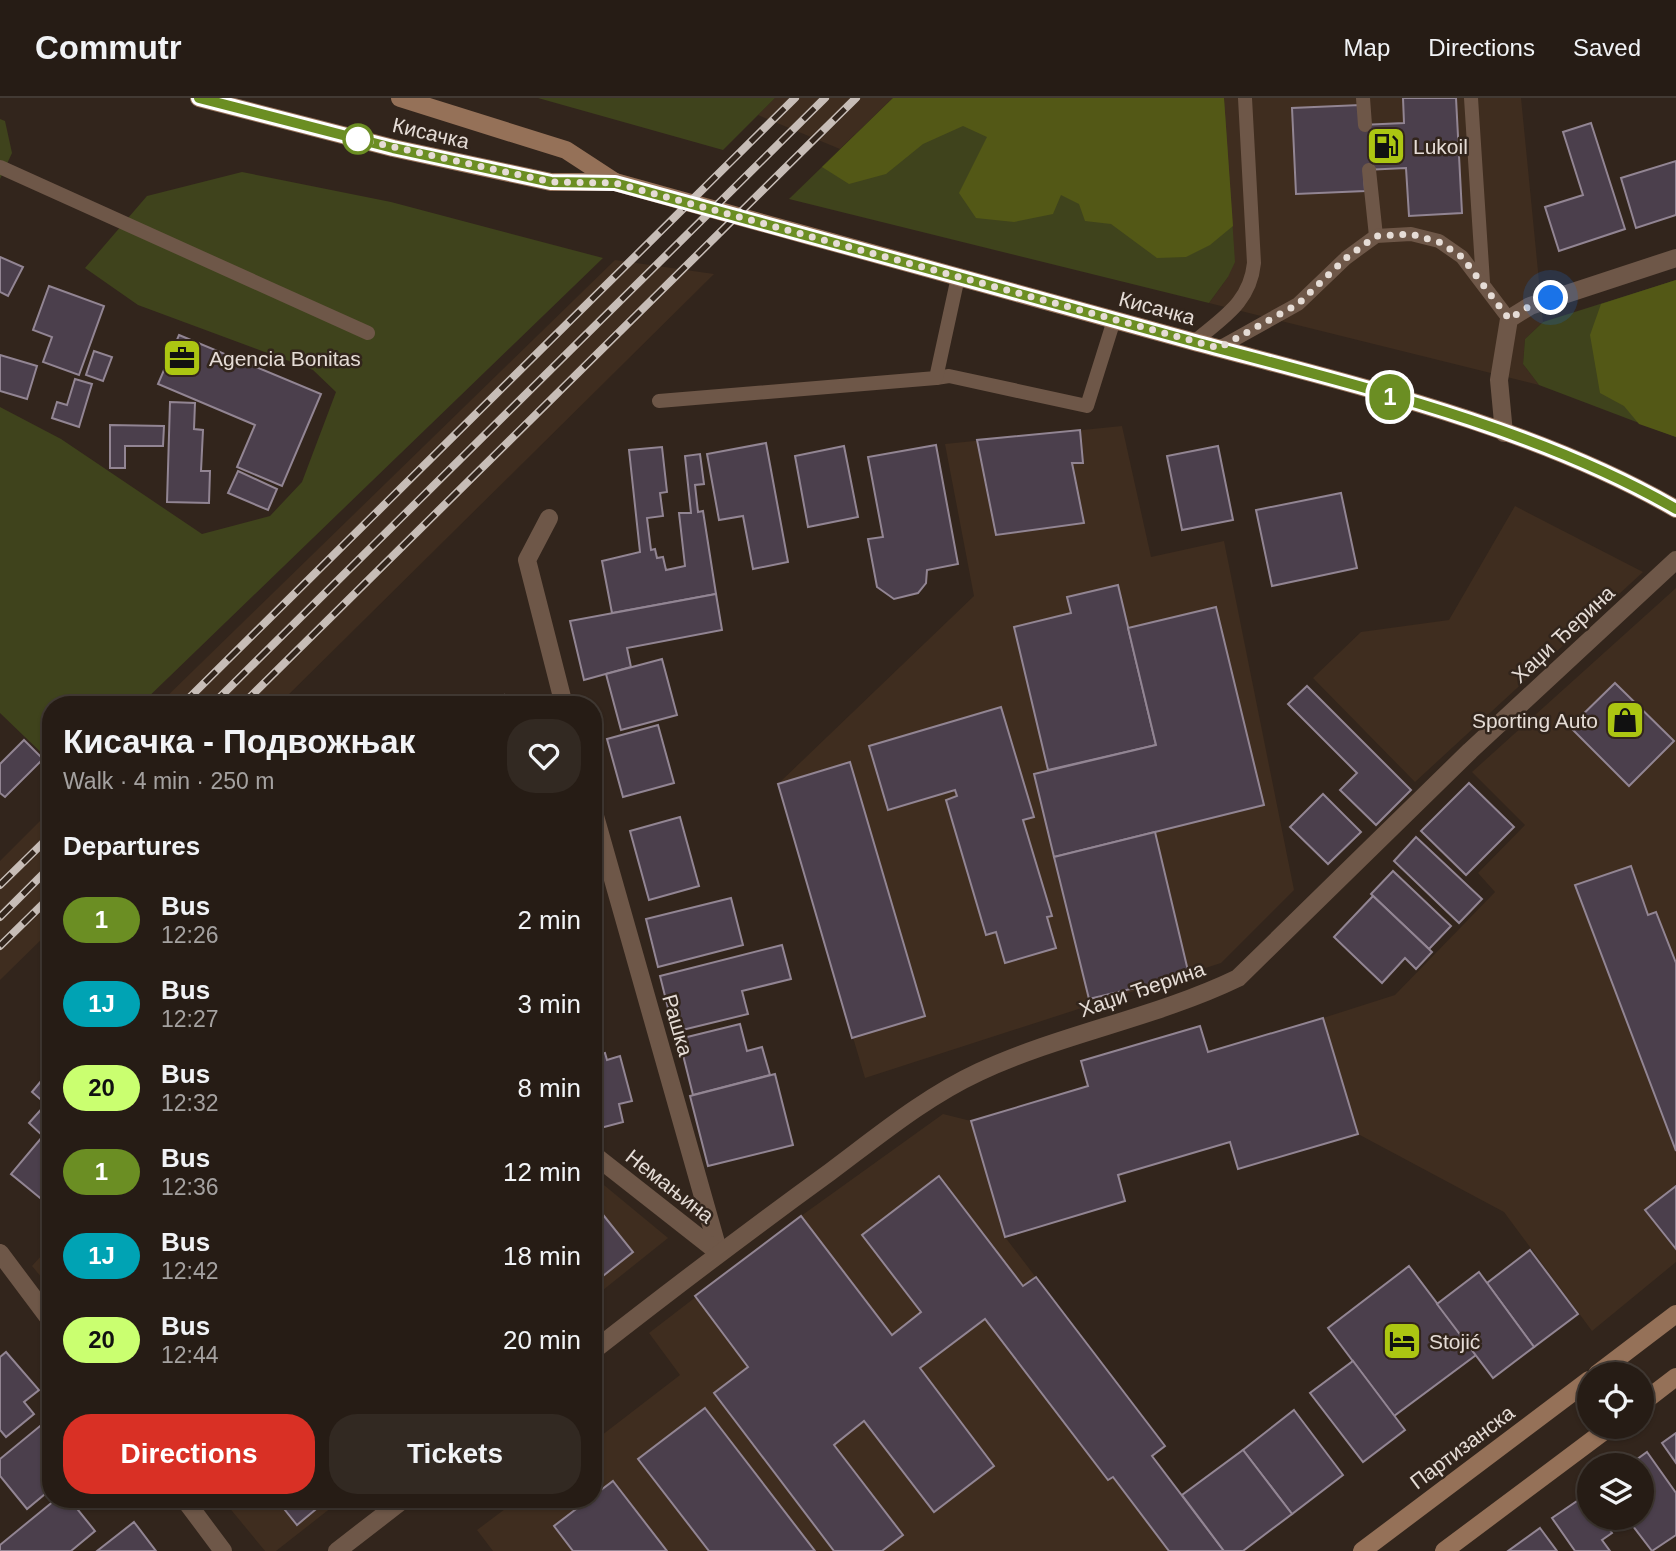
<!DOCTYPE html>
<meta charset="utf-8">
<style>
body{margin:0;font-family:Arial,sans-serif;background:#322922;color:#f1f3f6;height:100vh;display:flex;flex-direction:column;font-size:26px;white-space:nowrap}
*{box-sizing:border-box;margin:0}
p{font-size:23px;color:#a4a1a0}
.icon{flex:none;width:38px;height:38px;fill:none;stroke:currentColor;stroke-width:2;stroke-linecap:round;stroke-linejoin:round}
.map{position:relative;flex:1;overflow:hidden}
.side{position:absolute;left:42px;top:598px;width:560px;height:812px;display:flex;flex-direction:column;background:#261c15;border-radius:28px;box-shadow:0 2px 5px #0004,0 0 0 2px #423a34}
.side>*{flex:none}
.badge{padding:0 14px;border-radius:23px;font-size:24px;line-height:46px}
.controls{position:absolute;left:1577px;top:1264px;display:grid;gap:14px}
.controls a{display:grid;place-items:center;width:77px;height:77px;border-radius:50%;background:#261c15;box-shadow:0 2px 5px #0004,0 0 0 2px #423a34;font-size:35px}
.you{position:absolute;width:35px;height:35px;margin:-18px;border:5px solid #fff;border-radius:50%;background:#1a73e8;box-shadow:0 0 0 10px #1a73e833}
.map>.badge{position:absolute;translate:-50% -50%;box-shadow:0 0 0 4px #fff}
h2{padding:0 21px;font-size:26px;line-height:63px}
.round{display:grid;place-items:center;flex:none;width:74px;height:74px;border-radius:28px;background:#322922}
.summary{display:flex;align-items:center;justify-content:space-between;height:119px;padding:0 21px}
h1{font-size:33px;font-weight:700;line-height:52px}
.button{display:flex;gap:14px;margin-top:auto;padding:14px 21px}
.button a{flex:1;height:80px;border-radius:28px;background:#d93025;color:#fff;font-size:28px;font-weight:700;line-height:80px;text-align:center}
.button a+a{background:#322922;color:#f1f3f6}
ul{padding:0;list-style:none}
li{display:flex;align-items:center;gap:21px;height:84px;padding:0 21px}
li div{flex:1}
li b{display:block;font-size:26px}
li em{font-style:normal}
li .badge{min-width:77px;font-weight:700;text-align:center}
header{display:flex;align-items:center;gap:42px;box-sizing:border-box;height:98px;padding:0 35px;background:#261c15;border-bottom:2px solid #423a34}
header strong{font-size:33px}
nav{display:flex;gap:38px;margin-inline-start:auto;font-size:24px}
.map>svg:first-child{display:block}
.built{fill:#3f2d1f}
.green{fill:#3f431c}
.forest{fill:#535816}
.building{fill:#4b3f4c;stroke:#928593;stroke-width:2}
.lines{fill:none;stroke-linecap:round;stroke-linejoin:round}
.service{stroke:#6e5748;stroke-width:14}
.minor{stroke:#6e5748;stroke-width:18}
.secondary{stroke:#957158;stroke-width:18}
.rail-casing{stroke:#c7bdb7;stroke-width:8}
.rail{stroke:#32251c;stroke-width:5;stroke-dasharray:16;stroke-linecap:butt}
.line-casing{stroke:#fff;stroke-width:16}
.line{stroke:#6b8e23;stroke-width:10}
.walk{stroke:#e5dcd6;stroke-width:7;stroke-dasharray:0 12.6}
.stop-dot{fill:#fff;stroke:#6b8e23;stroke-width:3.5}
.labels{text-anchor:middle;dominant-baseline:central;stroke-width:5;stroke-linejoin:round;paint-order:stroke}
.street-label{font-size:21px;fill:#e5dcd6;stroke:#32251c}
.poi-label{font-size:21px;fill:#e5dcd6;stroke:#32251c;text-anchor:start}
</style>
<header>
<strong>Commutr</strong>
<nav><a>Map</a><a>Directions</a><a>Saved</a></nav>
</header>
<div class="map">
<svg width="1676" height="1453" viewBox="0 0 1676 1453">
<rect width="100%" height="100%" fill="#32251c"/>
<g class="built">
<polygon points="775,0 893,0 840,51 758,17"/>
<polygon points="1224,0 1521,0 1543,224 1525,241 1523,266 1539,287 1209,205 1228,179"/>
<polygon points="615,162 714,176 278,607 158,607"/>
<polygon points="1122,328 1151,459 1224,443 1294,792 1221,865 865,980 778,686 974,498 945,346"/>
<polygon points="1515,408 1643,474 1415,684 1313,580 1361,534 1449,522"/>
<polygon points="1676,490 1676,1164 1592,1233 1504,1114 1358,1036 1323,920 1395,897 1495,794 1478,775 1525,727 1472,674"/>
<polygon points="51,712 51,832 0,882 0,763"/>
<polygon points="943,1016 971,1023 1005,1139 1165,1348 1153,1358 1224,1453 493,1453 477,1432 517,1402 593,1402 593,1344 680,1277 649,1235 801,1118"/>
<polygon points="593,1078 668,1140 593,1200"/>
<polygon points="51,1147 51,1191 32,1168"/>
<polygon points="223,1402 341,1402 276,1453 265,1453"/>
</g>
<g class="green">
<polygon points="538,0 775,0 723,52"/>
<polygon points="893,0 1224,0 1235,164 1228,179 1209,205 789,101"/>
<polygon points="0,21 5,23 12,55 0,81"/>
<polygon points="242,74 391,104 603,160 140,607 51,607 51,664 0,615 0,309 61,341 202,436 270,418 302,384 336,294 313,272 138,207 85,170 147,98"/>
<polygon points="1676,182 1676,339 1539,287 1523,266 1525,241 1543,224"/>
</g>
<g class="forest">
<polygon points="893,0 1224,0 1233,128 1210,147 1186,159 1157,160 1111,126 1085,123 1079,106 1061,97 1053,116 1014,124 976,120 959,95 987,39 963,28 923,46 886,76 849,86 822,69"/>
<polygon points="1676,182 1676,339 1639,326 1624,308 1600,295 1590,237 1601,206"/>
</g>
<g class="building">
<polygon points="1403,0 1456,0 1462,115 1409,118 1406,70 1364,72 1365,93 1296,96 1292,10 1360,7 1361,27 1404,25"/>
<polygon points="1591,25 1625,131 1559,153 1545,109 1583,97 1563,34"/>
<polygon points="1676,63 1676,117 1636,130 1621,80"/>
<polygon points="0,159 23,169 8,198 0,194"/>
<polygon points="49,188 104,208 79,277 43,264 52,239 33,232"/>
<polygon points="179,237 321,296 282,388 237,369 255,327 158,286"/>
<polygon points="94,253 112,259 103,283 86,277"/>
<polygon points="0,257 37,268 27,301 0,293"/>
<polygon points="75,281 92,286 79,329 52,320 57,304 67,307"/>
<polygon points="170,304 195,305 194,331 203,332 201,373 210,373 209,405 167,404"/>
<polygon points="110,327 164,328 163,348 125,348 125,370 110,370"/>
<polygon points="1080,332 1083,365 1072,365 1084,425 996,437 977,342"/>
<polygon points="766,345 788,464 753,471 743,418 719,422 707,356"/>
<polygon points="936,347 958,466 927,472 926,485 918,495 894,501 877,489 868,441 883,439 868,359"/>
<polygon points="844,348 858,419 808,429 795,358"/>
<polygon points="1218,348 1233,422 1182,432 1167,358"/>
<polygon points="662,349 667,394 660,395 663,418 647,420 651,452 655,451 657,460 663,459 666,472 685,468 679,415 691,415 685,358 700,356 704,386 695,387 698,414 703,413 716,496 612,515 602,463 640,454 629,352"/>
<polygon points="238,373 277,391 268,412 228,395"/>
<polygon points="1341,395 1357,470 1272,488 1256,412"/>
<polygon points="1118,487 1156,647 1048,672 1014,529 1071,515 1067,499"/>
<polygon points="716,496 722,532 627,550 631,569 584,582 570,523"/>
<polygon points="1216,509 1264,707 1054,759 1034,676 1156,647 1128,530"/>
<polygon points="662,561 677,617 621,632 606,576"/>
<polygon points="1615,585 1674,643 1629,688 1570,629"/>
<polygon points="1307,588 1411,692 1376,727 1340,692 1357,675 1288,606"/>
<polygon points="504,597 507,607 461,607"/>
<polygon points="1001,609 1034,719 1023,722 1052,818 1047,819 1056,850 1005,865 996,834 986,837 946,702 957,698 955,692 888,712 869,648"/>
<polygon points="658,627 674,685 623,699 607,641"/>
<polygon points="24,642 43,661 5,699 0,695 0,666"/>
<polygon points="850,664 925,918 852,940 778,686"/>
<polygon points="1469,685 1514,729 1466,777 1421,733"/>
<polygon points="1323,696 1361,734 1328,766 1290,729"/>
<polygon points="680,719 699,788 649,802 630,733"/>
<polygon points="1155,734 1189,877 1089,901 1054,759"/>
<polygon points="1416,739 1482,801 1459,825 1394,763"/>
<polygon points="1631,768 1648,817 1656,814 1676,865 1676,1053 1575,787"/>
<polygon points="1393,773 1451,828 1429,851 1371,796"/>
<polygon points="1373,798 1432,854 1416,871 1405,860 1382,885 1334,839"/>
<polygon points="731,800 743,847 658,869 646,821"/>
<polygon points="782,847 791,881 742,893 748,916 674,934 660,878"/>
<polygon points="1323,920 1358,1036 1238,1071 1230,1044 1118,1077 1125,1103 1005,1139 971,1023 1088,988 1081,963 1200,928 1208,954"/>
<polygon points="740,926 747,953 762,949 770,977 693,997 679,941"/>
<polygon points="605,955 607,962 620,958 632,1003 619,1006 623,1024 593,1032 593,958"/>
<polygon points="51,971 51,1109 11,1076 43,1038 29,1025 46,1006 32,994"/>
<polygon points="775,976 793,1047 708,1068 690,998"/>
<polygon points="939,1078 1023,1188 1036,1179 1165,1348 1152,1358 1224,1453 1169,1453 1113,1379 1108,1382 985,1221 920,1270 994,1368 934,1414 864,1323 834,1347 903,1437 882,1453 834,1453 714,1295 748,1269 695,1198 801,1118 892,1237 921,1214 862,1137"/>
<polygon points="1676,1088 1676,1151 1645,1112"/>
<polygon points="596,1108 633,1154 593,1186 593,1110"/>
<polygon points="1530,1152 1578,1216 1534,1249 1487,1185"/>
<polygon points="1409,1168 1476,1257 1394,1318 1328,1230"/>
<polygon points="1479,1174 1534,1249 1493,1280 1437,1206"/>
<polygon points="6,1254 39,1292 24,1304 34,1316 6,1339 0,1332 0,1259"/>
<polygon points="1353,1263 1405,1332 1363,1364 1310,1295"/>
<polygon points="705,1310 815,1453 709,1453 638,1361"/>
<polygon points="1294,1312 1343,1377 1292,1416 1243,1352"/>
<polygon points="51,1319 51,1391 27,1411 0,1378 0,1361"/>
<polygon points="1676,1335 1676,1365 1662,1345"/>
<polygon points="1243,1352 1292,1416 1243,1453 1224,1453 1182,1397"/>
<polygon points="1647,1354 1676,1395 1676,1437 1652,1453 1626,1419 1642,1419 1642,1367 1629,1367"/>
<polygon points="613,1383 667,1453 573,1453 554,1428 588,1402 593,1402 593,1398"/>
<polygon points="1586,1397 1589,1402 1589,1419 1601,1419 1612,1435 1602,1442 1610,1453 1575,1453 1552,1420"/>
<polygon points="55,1402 70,1402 95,1433 71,1453 0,1453 0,1447"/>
<polygon points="277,1402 327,1402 297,1427"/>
<polygon points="134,1424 156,1453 97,1453"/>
<polygon points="1540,1430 1557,1453 1508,1453"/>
</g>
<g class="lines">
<g class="service">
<polyline points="1363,0 1365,27"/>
<polyline points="1471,0 1483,184"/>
<polyline points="0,69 368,235"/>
<polyline points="1369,72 1376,138"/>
<path d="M1194 244C1222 220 1250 205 1254 165L1245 0"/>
<polyline points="1219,250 1298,206 1346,160 1376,138 1411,136 1439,143 1462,159 1509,221"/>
<polyline points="936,280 949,278 1087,308 1114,222"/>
<polyline points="659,303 936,280 958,179"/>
</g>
<g class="minor">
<polyline points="1504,335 1499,282 1509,221 1530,208 1676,160"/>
<polyline points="549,420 527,462 564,607"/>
<polyline points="593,711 719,1155"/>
<polyline points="593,1056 719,1155"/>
<polyline points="0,1155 51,1223"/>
<path d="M593 1253C671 1192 750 1132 830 1074 877 1039 925 999 979 974 1063 935 1155 920 1238 880L1470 653 1676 462"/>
<polyline points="185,1402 223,1453"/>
<polyline points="337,1453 403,1402"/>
</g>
<g class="secondary">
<path d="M199 0 393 50 551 84H615C807 137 999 191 1191 243 1350 286 1533 328 1676 411"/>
<polyline points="400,0 566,52 615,84"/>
<polyline points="1597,1276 1676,1216"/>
<polyline points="1642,1305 1676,1279"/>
<polyline points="1362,1453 1589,1282"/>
<polyline points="1444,1453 1611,1328"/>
</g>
<g class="rail-casing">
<g id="rail">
<polyline points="182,607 795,0"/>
<polyline points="212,607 825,0"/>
<polyline points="242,607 856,0"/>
<polyline points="0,787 51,737"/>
<polyline points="0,819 51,768"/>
<polyline points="0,848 51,798"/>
</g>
</g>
<use href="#rail" class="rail"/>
</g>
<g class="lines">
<g class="line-casing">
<path id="line" d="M199 0 393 50 551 84 615 85C807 136 999 191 1191 243 1350 286 1533 328 1676 411"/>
</g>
<use href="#line" class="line"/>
<polyline class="walk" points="358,41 551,84 615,85 1219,250 1298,206 1346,160 1376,138 1411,136 1439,144 1462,159 1509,221 1530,208 1551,200"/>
</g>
<defs>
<g id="fuel-square" transform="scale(2.0125)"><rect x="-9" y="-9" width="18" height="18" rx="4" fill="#acc612" stroke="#32251c"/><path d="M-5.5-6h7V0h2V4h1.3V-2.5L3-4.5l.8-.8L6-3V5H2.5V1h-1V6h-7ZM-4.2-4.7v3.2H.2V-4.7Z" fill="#111"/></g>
<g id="office-square" transform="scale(2.0125)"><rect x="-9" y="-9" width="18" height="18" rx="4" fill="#acc612" stroke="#32251c"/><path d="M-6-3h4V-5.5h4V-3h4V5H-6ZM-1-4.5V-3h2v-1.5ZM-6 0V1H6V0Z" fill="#111"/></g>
<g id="shop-square" transform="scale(2.0125)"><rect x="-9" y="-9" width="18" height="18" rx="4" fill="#acc612" stroke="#32251c"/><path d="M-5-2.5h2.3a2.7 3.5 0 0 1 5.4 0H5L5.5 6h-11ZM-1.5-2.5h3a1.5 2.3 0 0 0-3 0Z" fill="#111"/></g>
<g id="hotel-square" transform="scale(2.0125)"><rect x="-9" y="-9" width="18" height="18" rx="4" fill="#acc612" stroke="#32251c"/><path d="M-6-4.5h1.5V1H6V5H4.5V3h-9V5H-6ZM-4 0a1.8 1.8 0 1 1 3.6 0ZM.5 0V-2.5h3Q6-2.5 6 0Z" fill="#111"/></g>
</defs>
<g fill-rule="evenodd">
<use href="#fuel-square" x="1386" y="48"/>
<use href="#office-square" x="182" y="260"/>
<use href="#shop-square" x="1625" y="622"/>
<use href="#hotel-square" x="1402" y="1243"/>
</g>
<circle class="stop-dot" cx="358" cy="41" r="14"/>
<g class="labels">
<g class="street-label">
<text transform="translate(431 35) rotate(13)">Кисачка</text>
<text transform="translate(1157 210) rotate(15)">Кисачка</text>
<text transform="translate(1563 536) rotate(-43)">Хаџи Ђерина</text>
<text transform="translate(1142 891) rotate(-19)">Хаџи Ђерина</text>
<text transform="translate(678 927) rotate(74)">Рашка</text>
<text transform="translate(670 1088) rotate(38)">Немањина</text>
<text transform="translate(1462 1349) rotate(-37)">Партизанска</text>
</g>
<g class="poi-label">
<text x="1413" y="48">Lukoil</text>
<text x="209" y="260">Agencia Bonitas</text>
<text x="1598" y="622" text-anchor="end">Sporting Auto</text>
<text x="1429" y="1243">Stojić</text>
</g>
</g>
</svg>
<div class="controls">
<a><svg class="icon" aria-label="locate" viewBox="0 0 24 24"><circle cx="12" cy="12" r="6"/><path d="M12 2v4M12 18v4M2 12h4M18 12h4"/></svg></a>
<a><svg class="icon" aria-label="layers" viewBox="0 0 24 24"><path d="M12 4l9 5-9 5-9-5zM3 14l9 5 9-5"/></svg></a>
</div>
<div class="you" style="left:1551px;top:200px"></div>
<b class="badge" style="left:1390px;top:299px;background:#6b8e23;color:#fff">1</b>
<section class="side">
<div class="summary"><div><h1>Кисачка - Подвожњак</h1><p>Walk · 4 min · 250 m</p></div><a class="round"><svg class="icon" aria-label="heart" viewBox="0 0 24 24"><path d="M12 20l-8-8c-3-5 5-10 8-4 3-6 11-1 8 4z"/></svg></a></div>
<h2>Departures</h2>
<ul>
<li><span class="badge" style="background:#6b8e23;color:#fff">1</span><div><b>Bus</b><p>12:26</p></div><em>2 min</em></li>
<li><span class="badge" style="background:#00a3b4;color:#fff">1J</span><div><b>Bus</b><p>12:27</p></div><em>3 min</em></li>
<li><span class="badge" style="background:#caff70;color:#111">20</span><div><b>Bus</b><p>12:32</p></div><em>8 min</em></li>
<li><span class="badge" style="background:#6b8e23;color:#fff">1</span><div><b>Bus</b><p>12:36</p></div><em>12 min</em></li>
<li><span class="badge" style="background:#00a3b4;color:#fff">1J</span><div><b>Bus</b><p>12:42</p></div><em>18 min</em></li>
<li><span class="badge" style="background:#caff70;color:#111">20</span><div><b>Bus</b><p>12:44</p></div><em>20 min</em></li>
</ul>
<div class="button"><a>Directions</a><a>Tickets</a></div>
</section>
</div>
